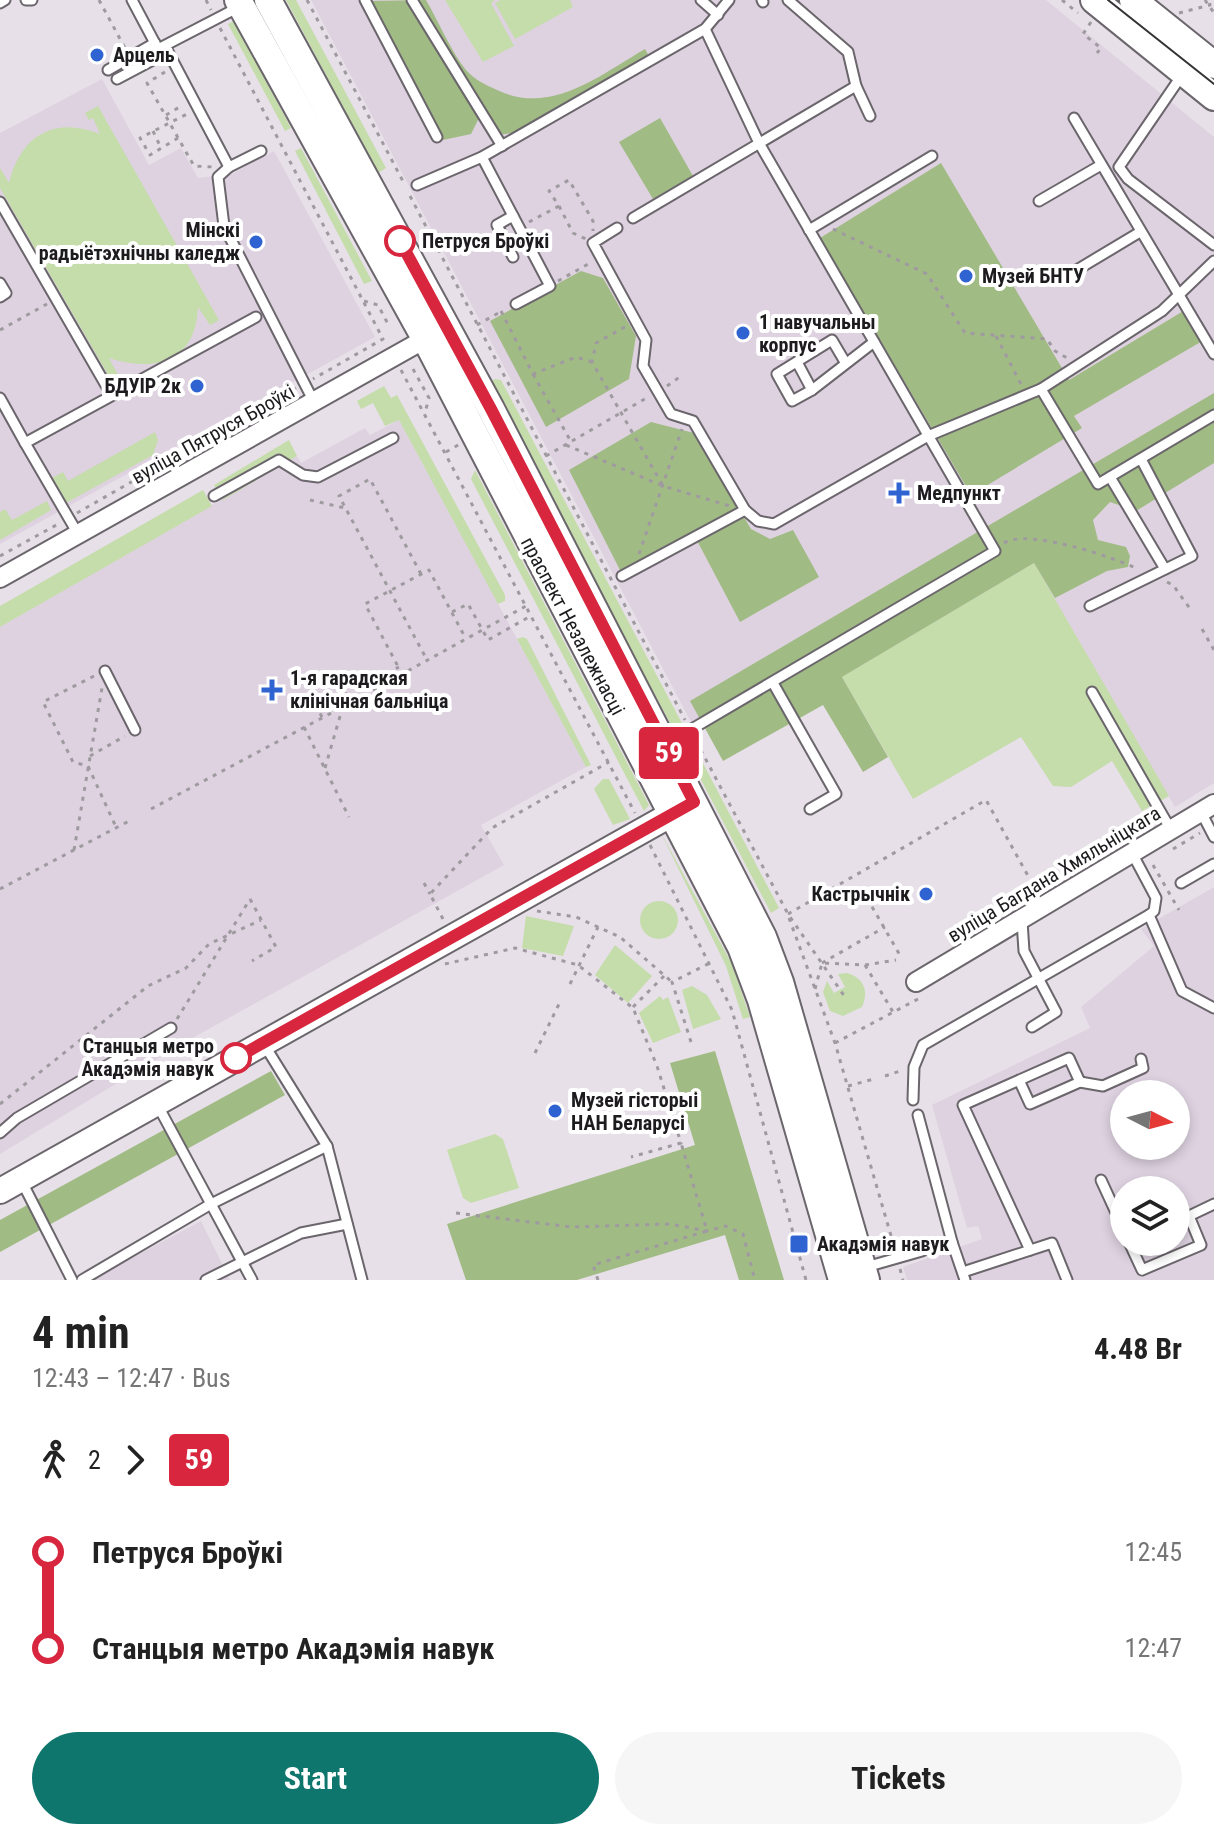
<!DOCTYPE html>
<meta charset="utf-8">
<style>
body{margin:0;font-family:"Roboto Condensed",sans-serif;background:#f6f6f6;color:#222;height:100vh;display:flex;flex-direction:column;font-size:30px;white-space:nowrap}
*{box-sizing:border-box;margin:0}
p{font-size:26px;color:#767676}
.icon{flex:none;width:44px;height:44px;fill:none;stroke:currentColor;stroke-width:2;stroke-linecap:round;stroke-linejoin:round}
.map{position:relative;height:1280px;overflow:hidden}
.panel{display:flex;flex-direction:column;background:#fff;flex:1}
.panel>*{flex:none}
.badge{padding:0 16px;border-radius:6px;font-size:28px;line-height:52px}
.needle{width:52px;rotate:96deg}
.tools{position:absolute;left:1110px;top:1080px;display:grid;gap:16px}
.tools a{display:grid;place-items:center;width:80px;height:80px;border-radius:50%;background:#fff;box-shadow:0 4px 12px #0003;font-size:40px}
.map>.badge{position:absolute;translate:-50% -50%;box-shadow:0 0 0 4px #fff}
.legs{display:flex;align-items:center;gap:12px;height:88px;padding:0 32px;font-size:26px}
.legs p{margin-inline-start:auto}
.overview{display:flex;align-items:center;justify-content:space-between;height:136px;padding:0 32px}
h1{font-size:44px;font-weight:700;line-height:60px}
.button{display:flex;gap:16px;margin-top:auto;padding:16px 32px}
.button a{flex:1;height:92px;border-radius:48px;background:#0f766e;color:#fff;font-size:32px;font-weight:700;line-height:92px;text-align:center}
.button a+a{background:#f6f6f6;color:#222}
ul{padding:0 32px;list-style:none}
li{display:flex;align-items:center;gap:28px;height:96px;font-size:30px}
li i{display:grid;place-items:center;width:12px;height:100%;margin:0 10px;background:currentColor}
li i::after{content:'';width:20px;height:20px;margin:-10px;border:6px solid;border-radius:50%;background:#fff}
li p{margin-inline-start:auto}
li:first-child i{background:linear-gradient(#0000 50%,currentColor 0)}
li:last-child i{background:linear-gradient(currentColor 50%,#0000 0)}
.map>svg:first-child{display:block}
.built{fill:#ded2e0;fill-rule:evenodd}
.green{fill:#c5dcab}
.forest{fill:#a1bb84}
.lines{fill:none;stroke-linecap:round;stroke-linejoin:round}
.lane-casing{stroke:#6b656c;stroke-width:13}
.street-casing{stroke:#6b656c;stroke-width:22}
.secondary-casing{stroke:#6b656c;stroke-width:28}
.primary-casing{stroke:#6b656c;stroke-width:30}
.path{stroke:#9f9aa0;stroke-width:3;stroke-dasharray:4 6;stroke-linecap:butt}
.lane{stroke:#fff;stroke-width:9}
.street{stroke:#fff;stroke-width:18}
.secondary{stroke:#fff;stroke-width:24}
.primary{stroke:#fff;stroke-width:26}
.tram{stroke:#353236;stroke-width:2}
.line-1-casing{stroke:#fff;stroke-width:18}
.line-1{stroke:#d7263d;stroke-width:12}
.poi-dot{fill:#3063d2;stroke:#fff;stroke-width:3}
.stop-1-dot{fill:#fff;stroke:#d7263d;stroke-width:4}
.labels{text-anchor:middle;dominant-baseline:central;stroke-width:8;stroke-linejoin:round;paint-order:stroke}
.poi-label{font-size:20px;font-weight:bold;fill:#1d1b1e;stroke:#fff;text-anchor:start}
.stop-label{font-size:20px;font-weight:bold;fill:#1d1b1e;stroke:#fff;text-anchor:start}
.street-label{font-size:20px;fill:#1d1b1e;stroke:#fff}
</style>
<div class="map">
<svg width="1214" height="1280" viewBox="0 0 1214 1280">
<rect width="100%" height="100%" fill="#e7e0e8"/>
<g class="built">
<polygon points="311,0 1046,0 1214,137 1214,783 1175,807 1015,531 691,722"/>
<polygon points="102,79 149,165 181,148 198,178 232,174 274,151 375,337 0,544 0,133"/>
<polygon points="399,420 586,767 481,825 504,865 180,1045 0,1154 0,627 297,456 301,463 365,428 370,435"/>
<path d="M1214 887V1280H907L903 1267 982 1239 978 1226 967 1228 932 1105 1090 1028 1081 1007 1154 946 1141 929ZM1124 1094H1176V1146H1124ZM1124 1190H1176V1242H1124Z"/>
<polygon points="201,1221 230,1280 91,1280"/>
</g>
<g class="green">
<polygon points="286,0 296,0 386,168 378,173"/>
<polygon points="445,0 495,0 491,3 514,46 483,62"/>
<polygon points="501,0 570,0 573,7 515,39 495,3"/>
<polygon points="234,21 291,128 285,131 228,24"/>
<path d="M98 106 219 320 210 325 198 307C196 362 155 373 109 358L119 377 111 380 0 188V168L9 183C21 135 54 116 100 134L93 118 89 120 85 113Z"/>
<polygon points="301,148 372,281 364,284 295,151"/>
<polygon points="495,379 501,380 685,729 678,732 672,727 490,382"/>
<polygon points="384,386 391,398 397,395 505,595 505,601 498,604 399,420 385,426 373,403 361,409 357,401"/>
<polygon points="155,432 158,440 153,455 66,503 52,478 63,472 68,481"/>
<polygon points="289,440 297,456 223,500 214,485"/>
<polygon points="475,470 649,805 644,811 471,479"/>
<polygon points="203,490 212,506 0,627 0,606"/>
<polygon points="47,501 51,510 0,540 0,512 5,509 12,520"/>
<polygon points="1034,563 1169,796 1142,811 1112,761 1071,787 1053,786 1021,737 913,799 842,677"/>
<polygon points="523,637 527,639 591,765 586,767 517,639"/>
<polygon points="694,746 779,908 771,913 688,755 689,748"/>
<polygon points="603,779 609,779 630,819 613,825 594,789"/>
<polygon points="660,831 732,964 750,1017 743,1019 726,966"/>
<circle cx="659" cy="920" r="19"/>
<polygon points="526,916 574,926 563,956 522,948"/>
<polygon points="615,945 652,976 628,1003 595,975"/>
<path d="M847 973C864 978 869 991 862 1007L843 1016 830 1011 823 992 827 981 834 993 845 987 838 974Z"/>
<polygon points="692,986 707,995 721,1019 693,1029 682,990"/>
<polygon points="660,996 663,1000 668,997 681,1032 653,1043 639,1013"/>
<polygon points="495,1134 503,1139 519,1188 471,1203 463,1198 447,1150"/>
</g>
<g class="forest">
<path d="M426 0C439 22 450 50 466 70 475 80 486 85 497 90 551 116 600 75 645 49L650 58C622 74 526 139 498 134 489 132 484 126 479 118L471 134 443 140 368 1Z"/>
<polygon points="660,118 693,176 653,199 619,142"/>
<polygon points="941,163 1069,380 1185,310 1204,340 1074,416 1082,428 971,495 820,238"/>
<polygon points="581,271 603,278 636,336 629,379 546,427 490,321"/>
<polygon points="1214,393 1214,463 1136,511 1110,502 1093,520 1098,540 1126,547 1130,556 1128,567 1107,571 1055,598 1034,563 842,677 888,757 863,772 823,705 723,761 690,701"/>
<polygon points="651,422 694,433 751,529 770,539 793,530 819,577 740,622 693,533 621,572 569,470"/>
<polygon points="715,1051 784,1280 739,1280 725,1235 577,1280 466,1280 447,1224 695,1145 670,1063"/>
<polygon points="271,1071 285,1095 0,1252 0,1220"/>
</g>
<g class="lines">
<g class="lane-casing">
<g id="lane">
<polyline points="26,0 32,0"/>
<polyline points="132,0 158,49 241,6"/>
<polyline points="365,0 437,137"/>
<polyline points="412,0 502,146"/>
<polyline points="701,0 718,15"/>
<polyline points="762,0 763,2"/>
<polyline points="788,0 848,52 856,86 870,116"/>
<polyline points="0,3 5,0"/>
<polyline points="165,46 229,167 261,151"/>
<polyline points="108,70 155,43"/>
<polyline points="1182,75 1119,167 1128,179 1214,245"/>
<polyline points="117,79 168,52"/>
<polyline points="1074,118 1214,354"/>
<polyline points="482,157 550,286 516,304"/>
<polyline points="229,167 218,177 224,226 314,402"/>
<polyline points="417,185 482,157 705,29 729,0"/>
<polyline points="1039,201 1101,165"/>
<polyline points="0,202 111,394"/>
<polyline points="513,216 497,225 513,257"/>
<polyline points="633,218 856,86"/>
<polyline points="617,228 593,243 646,340 643,366 671,414 693,421 745,510 758,521 774,524 928,436 1041,389 1162,311 1214,261"/>
<polyline points="809,230 932,156"/>
<polyline points="1075,271 1140,232"/>
<polyline points="0,283 6,293 0,297"/>
<polyline points="797,362 812,390"/>
<polyline points="845,362 832,340 777,374 792,401 812,390 874,342"/>
<polyline points="1041,389 1098,484 1214,415"/>
<polyline points="0,398 25,443"/>
<polyline points="1110,477 1165,569"/>
<polyline points="214,496 279,460 303,475 318,477 393,438"/>
<polyline points="78,534 25,443 256,317"/>
<polyline points="622,576 745,510"/>
<polyline points="1090,606 1192,556 1141,459"/>
<polyline points="105,671 135,730"/>
<polyline points="773,683 836,794 810,809"/>
<polyline points="1092,692 1171,830"/>
<polyline points="668,743 995,551 759,143 705,29"/>
<polyline points="1201,812 1214,837"/>
<polyline points="1132,853 1156,898 1154,911 1149,915 1182,991 1214,1008"/>
<polyline points="1181,883 1214,864"/>
<polyline points="1022,921 1024,951 1056,1012 1032,1027"/>
<polyline points="265,1046 327,1146 362,1280"/>
<polyline points="1019,1080 1030,1104 1080,1082 1069,1058 963,1105 1030,1250"/>
<polyline points="1080,1082 1103,1086 1143,1068 1141,1059"/>
<polyline points="913,1100 914,1067 923,1045 1149,915"/>
<polyline points="158,1106 252,1280"/>
<polyline points="918,1115 952,1242 934,1248"/>
<polyline points="0,1133 17,1118 171,1028"/>
<polyline points="1101,1180 1124,1230"/>
<polyline points="22,1182 72,1280"/>
<polyline points="952,1242 965,1280"/>
<polyline points="1129,1242 1142,1270 1201,1245 1189,1216 1214,1204"/>
<polyline points="866,1267 922,1251"/>
<polyline points="963,1272 1052,1243 1067,1280"/>
<polyline points="82,1280 211,1204 327,1146"/>
<polyline points="206,1280 301,1233 347,1224"/>
</g>
</g>
<g class="street-casing">
<g id="street">
<polyline points="0,578 434,334"/>
<polyline points="916,982 1214,804"/>
</g>
</g>
<g class="secondary-casing">
<polyline id="secondary" points="0,1191 688,805"/>
</g>
<g class="primary-casing">
<g id="primary">
<polyline points="238,0 426,340 741,947 761,1000 842,1280"/>
<polyline points="268,0 491,409 763,937 780,982 866,1280"/>
<polyline points="1094,0 1214,97"/>
<polyline points="1133,0 1214,65"/>
</g>
</g>
<g class="path">
<polyline points="99,0 125,48"/>
<polyline points="206,0 211,10"/>
<polyline points="307,0 405,185"/>
<polyline points="1062,0 1078,13"/>
<polyline points="1205,0 1214,13"/>
<polyline points="1179,13 1210,5 1209,0"/>
<polyline points="1091,22 1083,34 1101,48 1097,53"/>
<polyline points="220,28 383,339 313,379"/>
<polyline points="165,72 147,83 194,166 214,167"/>
<polyline points="166,115 183,105"/>
<polyline points="153,131 161,148"/>
<polyline points="178,138 150,155 140,138 187,114"/>
<polyline points="410,196 685,720"/>
<polyline points="559,206 573,233 586,239"/>
<polyline points="529,222 559,206 549,191 569,180 593,221 593,231"/>
<polyline points="833,229 927,274 965,333 1047,339 1055,351 1069,359"/>
<polyline points="558,281 590,263"/>
<polyline points="364,301 378,305 389,326"/>
<polyline points="501,311 533,374 576,357 592,362"/>
<polyline points="477,325 502,311"/>
<polyline points="625,327 596,343 592,362 663,486"/>
<polyline points="0,330 47,304"/>
<polyline points="996,336 1022,386"/>
<polyline points="413,369 429,398 426,409"/>
<polyline points="401,370 635,813"/>
<polyline points="533,374 570,440"/>
<polyline points="667,386 681,376"/>
<polyline points="566,445 663,486 730,506"/>
<polyline points="446,452 460,444"/>
<polyline points="546,456 650,396"/>
<polyline points="310,500 345,508"/>
<polyline points="77,513 296,388"/>
<path d="M1004 543C1028 528 1113 557 1138 569"/>
<polyline points="639,554 682,429"/>
<polyline points="0,556 60,523"/>
<polyline points="421,574 370,479 339,496 427,660"/>
<polyline points="1167,582 1173,585 1191,610"/>
<polyline points="452,612 468,604 488,640 529,617"/>
<polyline points="1202,629 1214,650"/>
<polyline points="402,674 365,604 429,570 466,639"/>
<polyline points="94,676 43,702 73,762 88,766 116,827"/>
<polyline points="369,682 399,667"/>
<polyline points="373,690 526,606"/>
<polyline points="322,717 317,708 347,693"/>
<polyline points="304,727 349,817"/>
<polyline points="696,741 788,914 845,997"/>
<polyline points="90,756 125,736"/>
<polyline points="325,768 343,706"/>
<polyline points="151,809 352,702"/>
<polyline points="650,845 732,1010 806,1280"/>
<polyline points="1173,849 1200,833"/>
<polyline points="74,850 102,688"/>
<polyline points="1153,865 1179,910"/>
<polyline points="424,883 430,894"/>
<polyline points="0,889 129,821"/>
<polyline points="867,898 901,957"/>
<polyline points="250,899 276,947 252,961"/>
<polyline points="537,911 576,917 620,937 672,982"/>
<polyline points="788,914 986,800 1038,894"/>
<polyline points="789,918 835,1043 894,1246"/>
<polyline points="443,919 430,894 492,828 609,762"/>
<polyline points="822,963 885,927"/>
<polyline points="445,964 515,948 578,965 633,1008 657,1066 681,1143 631,1157"/>
<polyline points="865,965 893,1012"/>
<polyline points="570,984 598,927"/>
<polyline points="815,989 822,963 865,965 896,960"/>
<polyline points="633,1007 664,976"/>
<polyline points="177,1019 250,899"/>
<polyline points="691,1042 672,982 708,964"/>
<polyline points="835,1043 918,999"/>
<polyline points="535,1053 561,1000"/>
<polyline points="885,1076 903,1070"/>
<polyline points="848,1086 874,1079"/>
<polyline points="0,1104 148,986 186,968 209,944 261,920"/>
<polyline points="456,1213 571,1227 670,1224 707,1231 726,1226 743,1234 755,1280"/>
<polyline points="900,1269 903,1280"/>
<polyline points="598,1280 593,1265 707,1231 681,1143"/>
</g>
<use href="#lane" class="lane"/>
<use href="#street" class="street"/>
<use href="#secondary" class="secondary"/>
<use href="#primary" class="primary"/>
<polyline class="tram" points="1108,0 1214,84"/>
</g>
<g class="lines">
<g class="line-1-casing">
<polyline id="line-1" points="236,1058 694,802 491,409 400,241"/>
</g>
<use href="#line-1" class="line-1"/>
</g>
<g class="poi-dot">
<circle cx="97" cy="55" r="8"/>
<circle cx="256" cy="242" r="8"/>
<circle cx="966" cy="276" r="8"/>
<circle cx="743" cy="333" r="8"/>
<circle cx="197" cy="386" r="8"/>
<path d="M895 481h8v8h8v8h-8v8h-8v-8h-8v-8h8z"/>
<path d="M268 678h8v8h8v8h-8v8h-8v-8h-8v-8h8z"/>
<circle cx="926" cy="894" r="8"/>
<circle cx="555" cy="1111" r="8"/>
<rect x="789" y="1234" width="20" height="20" rx="4"/>
</g>
<g class="stop-1-dot">
<circle cx="400" cy="241" r="14"/>
<circle cx="236" cy="1058" r="14"/>
</g>
<g class="labels">
<g class="poi-label">
<text x="113" y="55">Арцель</text>
<text x="240" y="230" text-anchor="end">Мінскі<tspan x="240" dy="23">радыётэхнічны каледж</tspan></text>
<text x="982" y="276">Музей БНТУ</text>
<text x="759" y="322">1 навучальны<tspan x="759" dy="23">корпус</tspan></text>
<text x="181" y="386" text-anchor="end">БДУІР 2к</text>
<text x="917" y="493">Медпункт</text>
<text x="290" y="678">1-я гарадская<tspan x="290" dy="23">клінічная бальніца</tspan></text>
<text x="910" y="894" text-anchor="end">Кастрычнік</text>
<text x="571" y="1100">Музей гісторыі<tspan x="571" dy="23">НАН Беларусі</tspan></text>
<text x="817" y="1244">Акадэмія навук</text>
</g>
<g class="stop-label">
<text x="422" y="241">Петруся Броўкі</text>
<text x="214" y="1046" text-anchor="end">Станцыя метро<tspan x="214" dy="23">Акадэмія навук</tspan></text>
</g>
<g class="street-label">
<text transform="translate(213 434) rotate(-29)">вуліца Пятруся Броўкі</text>
<text transform="translate(573 626) rotate(62)">праспект Незалежнасці</text>
<text transform="translate(1054 874) rotate(-31)">вуліца Багдана Хмяльніцкага</text>
</g>
</g>
</svg>
<div class="tools">
<a><svg class="needle" viewBox="-14 -14 28 28"><path d="M0-13l5 13h-10z" fill="#e53935"/><path d="M0 13l5-13h-10z" fill="#767676"/></svg></a>
<a><svg class="icon" aria-label="layers" viewBox="0 0 24 24"><path d="M12 4l9 5-9 5-9-5zM3 14l9 5 9-5"/></svg></a>
</div>
<b class="badge" style="left:669px;top:753px;background:#d7263d;color:#fff">59</b>
</div>
<section class="panel">
<div class="overview"><div><h1>4 min</h1><p>12:43 – 12:47 · Bus</p></div><b>4.48 Br</b></div>
<div class="legs"><svg class="icon" aria-label="walk" viewBox="0 0 24 24"><circle cx="13" cy="4" r="2"/><path d="M13 8l-2 6 4 7M11 14l-3 7M7 12l3-4h3l4 4"/></svg>2<svg class="icon" aria-label="forward" viewBox="0 0 24 24"><path d="M9 5l7 7-7 7"/></svg><b class="badge" style="background:#d7263d;color:#fff">59</b></div>
<ul>
<li><i style="color:#d7263d"></i><b>Петруся Броўкі</b><p>12:45</p></li>
<li><i style="color:#d7263d"></i><b>Станцыя метро Акадэмія навук</b><p>12:47</p></li>
</ul>
<div class="button"><a>Start</a><a>Tickets</a></div>
</section>
